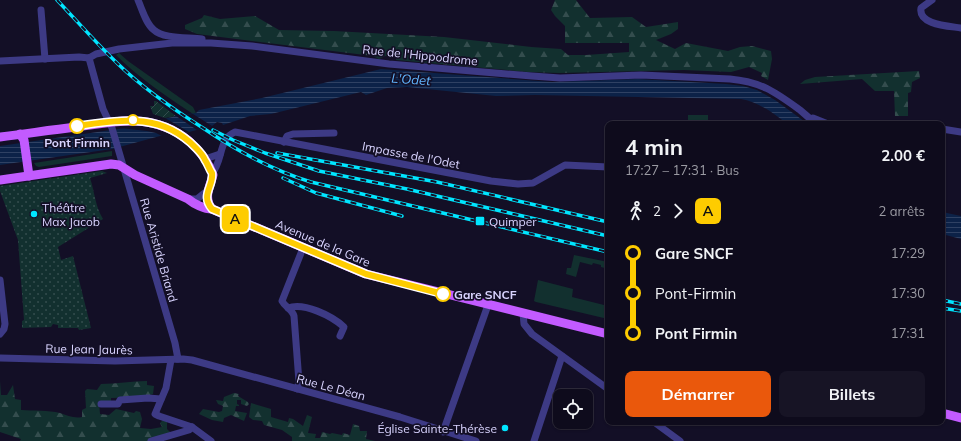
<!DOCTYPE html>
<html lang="fr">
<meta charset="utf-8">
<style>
body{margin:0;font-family:Mulish,sans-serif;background:#171425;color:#f1f3f6;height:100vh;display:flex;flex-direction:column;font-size:15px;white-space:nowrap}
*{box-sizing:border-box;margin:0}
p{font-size:13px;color:#9b9ba3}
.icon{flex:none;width:22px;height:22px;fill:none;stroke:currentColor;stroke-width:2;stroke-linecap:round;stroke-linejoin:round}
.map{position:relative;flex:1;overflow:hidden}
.drawer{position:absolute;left:605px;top:121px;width:340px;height:304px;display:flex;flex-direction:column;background:#0e0b1c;border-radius:8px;box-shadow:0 1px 3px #0004,0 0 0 1px #2e2b3b}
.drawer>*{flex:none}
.badge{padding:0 8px;border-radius:6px;font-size:14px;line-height:26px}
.tools{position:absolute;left:553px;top:389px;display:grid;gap:8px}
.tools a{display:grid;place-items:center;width:40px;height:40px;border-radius:8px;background:#0e0b1c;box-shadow:0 1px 3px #0004,0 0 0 1px #2e2b3b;font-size:20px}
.map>.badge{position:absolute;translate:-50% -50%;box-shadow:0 0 0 2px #fff}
.legs{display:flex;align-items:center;gap:6px;height:44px;padding:0 20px;font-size:13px}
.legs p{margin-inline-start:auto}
.headline{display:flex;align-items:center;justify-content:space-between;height:68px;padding:0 20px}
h1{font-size:22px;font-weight:700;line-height:30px}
.primary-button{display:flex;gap:8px;margin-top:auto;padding:8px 20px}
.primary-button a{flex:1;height:46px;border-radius:8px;background:#ea580c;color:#fff;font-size:16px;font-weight:700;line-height:46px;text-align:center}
.primary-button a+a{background:#171425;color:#f1f3f6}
ul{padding:0 20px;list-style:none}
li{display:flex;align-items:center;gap:14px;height:40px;font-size:15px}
li i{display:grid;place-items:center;width:6px;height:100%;margin:0 5px;background:currentColor}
li i::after{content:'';width:10px;height:10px;margin:-5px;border:3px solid;border-radius:50%;background:#0e0b1c}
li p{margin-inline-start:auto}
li:first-child i{background:linear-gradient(#0000 50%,currentColor 0)}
li:last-child i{background:linear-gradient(currentColor 50%,#0000 0)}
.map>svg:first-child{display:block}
.grass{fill:#12302f}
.forest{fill:url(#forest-firs)}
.park{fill:url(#park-dots)}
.garden{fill:url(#garden-furrows)}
.water{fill:url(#water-rules)}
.pier{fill:#130f26}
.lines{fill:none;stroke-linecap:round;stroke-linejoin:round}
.minor{stroke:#3d3a85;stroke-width:7}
.major{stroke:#c25bff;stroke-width:9}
.rail-casing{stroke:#00e5ff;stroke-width:3.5}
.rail{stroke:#130f26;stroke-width:2;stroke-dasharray:6;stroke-linecap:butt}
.line-1-casing{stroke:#fff;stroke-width:9}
.line-1{stroke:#fecc00;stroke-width:6}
.stop-1-dot{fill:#fff;stroke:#fecc00;stroke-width:2}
.poi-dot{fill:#00e5ff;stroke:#130f26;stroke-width:1.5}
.labels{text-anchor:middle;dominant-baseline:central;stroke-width:3.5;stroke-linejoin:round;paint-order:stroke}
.street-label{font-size:12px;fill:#d9d4ff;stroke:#130f26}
.stop-label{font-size:12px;font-weight:bold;fill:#d9d4ff;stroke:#130f26}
.poi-label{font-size:12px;fill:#d9d4ff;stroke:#130f26;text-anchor:start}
.water-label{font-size:13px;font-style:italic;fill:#62b6ff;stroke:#130f26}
</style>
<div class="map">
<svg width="961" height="441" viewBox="0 0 961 441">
<defs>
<pattern id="forest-firs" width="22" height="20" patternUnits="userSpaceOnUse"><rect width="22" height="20" fill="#12302f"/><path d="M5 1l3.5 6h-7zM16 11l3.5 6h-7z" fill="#344d4e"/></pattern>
<pattern id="park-dots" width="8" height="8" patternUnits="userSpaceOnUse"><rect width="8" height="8" fill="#12302f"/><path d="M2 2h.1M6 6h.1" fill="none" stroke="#344d4e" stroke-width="1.8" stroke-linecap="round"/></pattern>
<pattern id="garden-furrows" width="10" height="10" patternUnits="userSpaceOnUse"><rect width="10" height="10" fill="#12302f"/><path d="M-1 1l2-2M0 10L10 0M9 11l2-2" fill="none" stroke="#344d4e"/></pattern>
<pattern id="water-rules" width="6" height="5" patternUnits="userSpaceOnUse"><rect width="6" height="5" fill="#0c2248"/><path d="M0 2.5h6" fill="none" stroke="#2f4163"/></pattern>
</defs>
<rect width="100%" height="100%" fill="#130f26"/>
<g class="grass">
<path d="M119 53 128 61 193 107 196 113 193 114C166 96 139 78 116 55Z"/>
<rect x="688" y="115" width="20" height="9"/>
<polygon points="112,151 112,156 39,167 36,166 34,163"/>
<polygon points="574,255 608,262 608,269 601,267 601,265 593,263 592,265 580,262 576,277 566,274 567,268 571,268"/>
<polygon points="538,280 573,289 572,297 608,306 608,319 536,302 534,301"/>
</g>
<g class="forest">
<polygon points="555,0 576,0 590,18 632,17 646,27 678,22 678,29 671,34 656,40 675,49 686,43 728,51 740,47 752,46 771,51 772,59 768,80 761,76 762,73 749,67 731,72 684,70 559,73 528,72 396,60 396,57 385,56 379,59 373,56 197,34 185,29 185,25 202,18 204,15 220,19 255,16 279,30 334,31 444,37 531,47 561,49 568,55 586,55 629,52 629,43 565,43 565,26 555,16 551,10"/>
<polygon points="919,71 920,78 912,82 911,92 908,93 908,116 895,116 894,91 875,91 862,79 800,84 805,80 815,77"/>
<path d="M0 381 1 395H7L13 385 15 399 21 400V410C33 411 48 410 60 413 67 415 74 419 82 417V410L86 408 85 391 87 389 97 390 101 384C117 384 132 381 147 381V385L154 386 153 394 144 397 111 398V402L99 403 100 414 109 415 116 409 134 413 136 411 140 412 142 419 140 428 151 429 162 427 160 423 163 420 167 421V429L170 432 156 441H20L21 439 0 432Z"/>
<polygon points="234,393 239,394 238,396 248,402 249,404 247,406 241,404 241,400 237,400 237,404 239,405 239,406 236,406 235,411 247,413 244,421 231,415 224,418 223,422 212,420 199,414 203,409 219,412 222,411 223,406 218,404 216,400 223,401 224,397"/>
<polygon points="251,403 271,409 271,417 288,422 289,418 293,419 303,426 307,415 312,417 308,433 316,434 315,438 320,438 322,432 330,434 332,433 342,435 343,433 350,435 353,424 359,426 360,431 367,431 366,439 375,441 292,441 292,437 282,430 264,425 262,421 253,420 249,417"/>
</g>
<path class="park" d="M102 171 107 173 90 178C95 193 95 206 103 219L58 247 61 260 73 256 91 328 79 330 78 328H58V325L53 324 51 327 22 328V321L24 320 18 240 0 191V186Z"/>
<polygon class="garden" points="154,101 156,101 176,116 165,118 153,114 150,106 154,106"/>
<g class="water">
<path d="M381 69 552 82 638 79 726 84 743 86 757 90 775 100 808 124H787C774 113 758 102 741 99L535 95 496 96 407 87 387 88 366 95 361 92 271 114 250 116 223 125 222 123 217 122 212 126 189 132 160 136 112 149 0 165V146L132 127 176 116 196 113 199 110 262 98Z"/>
<polygon points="942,212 961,216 961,239 942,234"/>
</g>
<g class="pier">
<polygon points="193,114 212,126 197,130 176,116"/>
<polygon points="165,118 189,132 162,136 156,133 147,131 121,128"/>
</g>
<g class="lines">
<g class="minor">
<path d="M138 0C142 9 146 24 154 30 163 39 190 37 202 39"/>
<path d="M932 0 921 8C918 25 949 26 961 28"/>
<polyline points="41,10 45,59"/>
<path d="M89 58 96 54 119 49 172 43H211L252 46 389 64 532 76 560 78 641 75 730 79C762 82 775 92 800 110 806 115 811 120 817 124"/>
<polyline points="89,58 103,109 112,128 175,343 178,359"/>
<polyline points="0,61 79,57 89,58"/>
<polyline points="813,118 828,124"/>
<polyline points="855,124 869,124"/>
<polyline points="942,129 961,132"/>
<polyline points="284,142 287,136 293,134 334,133"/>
<polyline points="205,159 220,154"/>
<path d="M212 173C223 162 218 139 235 132L491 181 518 184 533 183 565 165 608 167"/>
<polyline points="188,199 197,199 207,191"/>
<polyline points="0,280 5,324 4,329 0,334"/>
<path d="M288 308C304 302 332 316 344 327L340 336"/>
<polyline points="523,313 524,324 532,334 608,389"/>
<polyline points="0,358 115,361 183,359 192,360 400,417 476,441"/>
<polyline points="171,360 166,388 155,414 159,416 192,427 211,441"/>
<path d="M297 389 299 382 294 316C292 309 285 307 282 301L303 248"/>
<polyline points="101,404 118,404 120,400 148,398 161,399"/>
<polyline points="654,422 680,441"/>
<polyline points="443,432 488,305"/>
<polyline points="151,441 189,430 192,427"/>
<polyline points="534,441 562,356"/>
</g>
<g class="major">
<polyline points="20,134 24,140 29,176"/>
<path d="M0 137C25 134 50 130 76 127 118 121 153 112 189 141 199 150 209 163 213 175 210 187 203 197 212 209"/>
<path d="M0 180 111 164 119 165 135 175 188 199C194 204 204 209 212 209L366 274 608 334"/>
<polyline points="942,413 961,418"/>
</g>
<g class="rail-casing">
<g id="rail">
<path d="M57 0C77 21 97 44 118 64 144 89 173 109 203 128 237 151 272 170 311 182L608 252"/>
<polyline points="213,130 233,140 265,153 319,171 407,189 608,236"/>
<polyline points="277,153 437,182 608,222"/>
<polyline points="283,178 316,193 402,216"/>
<polyline points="942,300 961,304"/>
<polyline points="942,308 961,311"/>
</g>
</g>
<use href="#rail" class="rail"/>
</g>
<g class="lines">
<g class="line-1-casing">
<path id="line-1" d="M77 126C121 120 161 112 196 148 199 151 203 155 205 160 208 164 209 169 212 173 214 186 200 195 212 209L366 274 443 294"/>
</g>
<use href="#line-1" class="line-1"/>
</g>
<g class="stop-1-dot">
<circle cx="133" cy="120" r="5"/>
<circle cx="77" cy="126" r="7"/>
<circle cx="443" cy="294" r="7"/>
</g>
<g class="poi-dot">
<circle cx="34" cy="214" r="4"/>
<rect x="475" y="216" width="10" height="10" rx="2"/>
<circle cx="505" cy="428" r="4"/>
</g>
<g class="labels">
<g class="street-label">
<text transform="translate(420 55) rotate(6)">Rue de l'Hippodrome</text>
<text transform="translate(411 155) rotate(11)">Impasse de l'Odet</text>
<text transform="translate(323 243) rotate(23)">Avenue de la Gare</text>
<text transform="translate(159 250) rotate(74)">Rue Aristide Briand</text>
<text transform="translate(89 349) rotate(1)">Rue Jean Jaurès</text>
<text transform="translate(331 387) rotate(15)">Rue Le Déan</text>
</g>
<g class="stop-label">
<text x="77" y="142">Pont Firmin</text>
<text x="454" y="294" text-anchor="start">Gare SNCF</text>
</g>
<g class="poi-label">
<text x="42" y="207">Théâtre<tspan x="42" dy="14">Max Jacob</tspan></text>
<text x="489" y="221">Quimper</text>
<text x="497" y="428" text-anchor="end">Église Sainte-Thérèse</text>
</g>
<g class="water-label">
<text transform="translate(411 79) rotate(4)">L'Odet</text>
</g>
</g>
</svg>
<div class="tools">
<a><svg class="icon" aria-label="locate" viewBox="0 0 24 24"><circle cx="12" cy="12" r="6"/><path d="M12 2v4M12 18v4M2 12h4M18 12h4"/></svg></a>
</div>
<b class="badge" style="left:235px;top:219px;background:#fecc00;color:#111">A</b>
<section class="drawer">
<div class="headline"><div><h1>4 min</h1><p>17:27 – 17:31 · Bus</p></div><b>2.00 €</b></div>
<div class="legs"><svg class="icon" aria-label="walk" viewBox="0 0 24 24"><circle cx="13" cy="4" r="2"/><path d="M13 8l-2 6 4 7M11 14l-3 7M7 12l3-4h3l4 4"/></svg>2<svg class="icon" aria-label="forward" viewBox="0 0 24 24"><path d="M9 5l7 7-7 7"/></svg><b class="badge" style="background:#fecc00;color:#111">A</b><p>2 arrêts</p></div>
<ul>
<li><i style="color:#fecc00"></i><b>Gare SNCF</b><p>17:29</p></li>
<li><i style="color:#fecc00"></i><span>Pont-Firmin</span><p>17:30</p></li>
<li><i style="color:#fecc00"></i><b>Pont Firmin</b><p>17:31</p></li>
</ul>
<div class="primary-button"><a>Démarrer</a><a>Billets</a></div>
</section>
</div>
